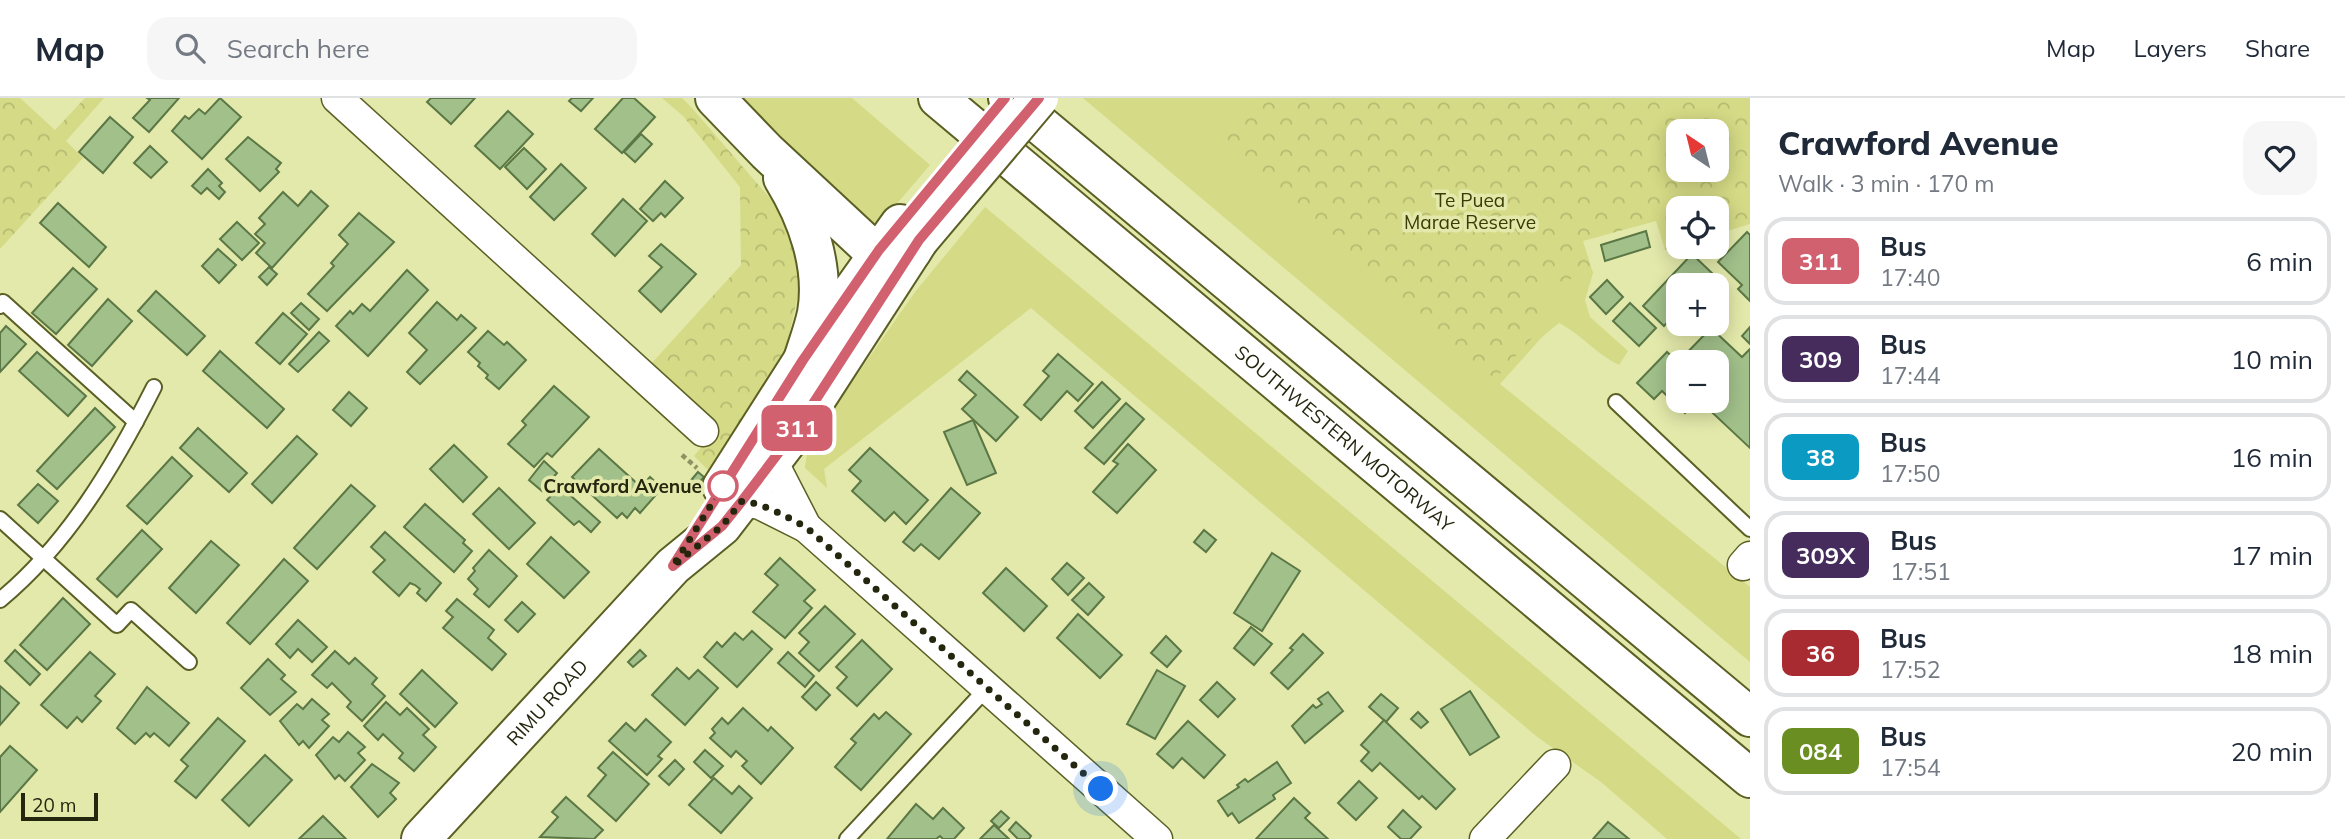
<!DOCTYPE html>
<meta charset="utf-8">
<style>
body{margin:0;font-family:Mulish,sans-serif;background:#f6f6f7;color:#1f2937;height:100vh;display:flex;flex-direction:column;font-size:26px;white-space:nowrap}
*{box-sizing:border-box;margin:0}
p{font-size:23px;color:#747a83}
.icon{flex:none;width:38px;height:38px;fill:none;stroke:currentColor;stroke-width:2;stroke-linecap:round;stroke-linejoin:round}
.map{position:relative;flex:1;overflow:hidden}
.details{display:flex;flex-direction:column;background:#fff;width:595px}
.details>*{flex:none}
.badge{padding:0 14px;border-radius:10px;font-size:24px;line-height:46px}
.needle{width:46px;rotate:325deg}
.fabs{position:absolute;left:1666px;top:21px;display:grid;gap:14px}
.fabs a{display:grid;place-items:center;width:63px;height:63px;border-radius:14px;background:#fff;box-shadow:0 4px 18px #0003;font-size:35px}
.scale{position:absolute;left:21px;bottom:18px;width:77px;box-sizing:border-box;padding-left:7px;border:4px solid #25260e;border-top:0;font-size:19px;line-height:24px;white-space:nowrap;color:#25260e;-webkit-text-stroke:5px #e3e9aa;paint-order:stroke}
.you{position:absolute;width:35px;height:35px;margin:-18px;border:5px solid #fff;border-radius:50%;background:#1a73e8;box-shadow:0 0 0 10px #1a73e833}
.map>.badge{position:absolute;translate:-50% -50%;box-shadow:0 0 0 4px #fff}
.round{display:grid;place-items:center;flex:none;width:74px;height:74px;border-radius:21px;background:#f6f6f7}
.overview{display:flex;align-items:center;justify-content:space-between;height:119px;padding:0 28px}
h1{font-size:33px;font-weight:800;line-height:52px}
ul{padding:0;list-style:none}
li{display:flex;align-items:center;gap:21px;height:88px;margin:0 14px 10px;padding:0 14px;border:4px solid #e0e1e3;border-radius:21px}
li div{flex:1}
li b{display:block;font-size:26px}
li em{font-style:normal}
li .badge{min-width:77px;font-weight:700;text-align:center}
header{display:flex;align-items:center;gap:42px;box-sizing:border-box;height:98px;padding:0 35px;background:#fff;border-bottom:2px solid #e0e1e3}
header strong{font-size:33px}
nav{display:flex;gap:38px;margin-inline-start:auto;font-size:24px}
.search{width:490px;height:63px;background:#f6f6f7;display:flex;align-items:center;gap:18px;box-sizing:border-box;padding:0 24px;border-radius:21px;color:#747a83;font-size:26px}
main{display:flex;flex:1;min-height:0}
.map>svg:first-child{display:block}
.grass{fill:#d4da85}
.park{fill:url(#park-crowns);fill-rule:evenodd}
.building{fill:#a1c08a;stroke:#5b7745;stroke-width:2}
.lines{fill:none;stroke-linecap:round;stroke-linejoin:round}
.lane-casing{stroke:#5b5f24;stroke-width:18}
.street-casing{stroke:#5b5f24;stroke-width:33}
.secondary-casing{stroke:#5b5f24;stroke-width:42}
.highway-casing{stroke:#5b5f24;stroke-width:42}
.path{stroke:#8e9164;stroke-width:4.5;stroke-dasharray:5 3.5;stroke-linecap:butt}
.lane{stroke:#fff;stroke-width:14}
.street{stroke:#fff;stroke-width:30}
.secondary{stroke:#fff;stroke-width:38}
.highway{stroke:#fff;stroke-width:38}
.secondary-bridge-casing{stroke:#5b5f24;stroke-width:42;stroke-linecap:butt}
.secondary-bridge{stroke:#fff;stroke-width:38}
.line-casing{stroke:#fff;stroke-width:16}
.line{stroke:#d26170;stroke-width:10}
.walk{stroke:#25260e;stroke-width:7;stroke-dasharray:0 12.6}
.stop-dot{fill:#fff;stroke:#d26170;stroke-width:3.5}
.labels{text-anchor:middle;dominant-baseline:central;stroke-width:7;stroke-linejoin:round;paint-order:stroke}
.park-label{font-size:19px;fill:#3a3c04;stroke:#e3e9aa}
.street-label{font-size:19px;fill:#25260e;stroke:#e3e9aa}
.stop-label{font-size:19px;font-weight:bold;fill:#25260e;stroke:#e3e9aa;text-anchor:end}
</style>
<header>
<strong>Map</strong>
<div class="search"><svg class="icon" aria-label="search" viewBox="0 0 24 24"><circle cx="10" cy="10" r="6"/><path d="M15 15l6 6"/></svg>Search here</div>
<nav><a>Map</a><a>Layers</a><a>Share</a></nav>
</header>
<main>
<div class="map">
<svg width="1750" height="741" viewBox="0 0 1750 741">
<defs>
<pattern id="park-crowns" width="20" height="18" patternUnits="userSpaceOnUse" patternTransform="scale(1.75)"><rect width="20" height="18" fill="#d4da85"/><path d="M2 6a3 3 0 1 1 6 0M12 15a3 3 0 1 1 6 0" fill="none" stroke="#b6bb72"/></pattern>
</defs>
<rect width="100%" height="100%" fill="#e3e9aa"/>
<g class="grass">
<polygon points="662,0 682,0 691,9 683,18"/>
<polygon points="743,0 852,0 930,67 876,130 867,131"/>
<path d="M1083 0H1263L1221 47 1543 152 1678 110 1656 122 1578 143 1593 175 1585 202 1590 219 1628 253 1619 267C1594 254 1582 237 1559 225L1542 239 1500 286 1750 489V564Z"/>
<polygon points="985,109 1741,741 1667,741 1601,684 1536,638 1031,210 824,371 827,390 805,370 808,347 915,194"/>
</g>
<g class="park">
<polygon points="0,0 20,0 55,32 85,0 104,0 66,43 83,60 0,151"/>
<path d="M1263 0H1750V126L1717 136V110H1678V148L1665 152 1656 123 1583 143 1593 175 1555 185 1541 198 1558 211 1495 281 1220 47ZM1717 33V72H1678V33Z"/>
<polygon points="691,9 788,121 801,184 783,264 713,377 694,358 719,328 650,267 741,167 740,89 683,18"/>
</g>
<g class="building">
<polygon points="147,0 179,0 149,34 133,20 150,2"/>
<polygon points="220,0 241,19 202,61 172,33 185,18 189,21 199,11 205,16"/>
<polygon points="431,0 475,0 451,26 427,4"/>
<polygon points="572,0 593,0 581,13 569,3"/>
<polygon points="623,0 634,0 655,19 622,55 595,31"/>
<polygon points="508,13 533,36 500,71 475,48"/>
<polygon points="110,19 133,39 103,75 79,54"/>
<polygon points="641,36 652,46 635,64 624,54"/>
<polygon points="248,39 281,65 276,71 279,74 260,93 226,61"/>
<polygon points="150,48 167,64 151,80 134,65"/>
<polygon points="524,50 546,71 527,91 505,69"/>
<polygon points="561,66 586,90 554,122 530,99"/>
<polygon points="208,71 222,85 219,88 225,94 219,101 207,90 201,96 192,88"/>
<polygon points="665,83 683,100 665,119 661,115 653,123 640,111"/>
<polygon points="311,93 328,108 272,170 256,155 265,145 255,136 265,126 259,120 283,94 298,108"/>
<polygon points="623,101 647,123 615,158 592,136"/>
<polygon points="58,105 106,149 89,169 40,125"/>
<polygon points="359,115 394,144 327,213 308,196 334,168 331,165 348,146 339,137"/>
<polygon points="237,124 259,145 242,162 220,141"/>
<polygon points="1646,133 1650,149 1605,163 1601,147"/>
<polygon points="1747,134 1750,137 1750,203 1738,191 1742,187 1718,164"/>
<polygon points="661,146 696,176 661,214 639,193 662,169 649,158"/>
<polygon points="218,151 236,167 219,185 202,168"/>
<polygon points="1692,156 1713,176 1703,187 1678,187 1678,213 1664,228 1643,208"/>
<polygon points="269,169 277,176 267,187 259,179"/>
<polygon points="73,170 97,191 56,236 32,215"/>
<polygon points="407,172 428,192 368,258 336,228 350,213 353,216 362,206 370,213"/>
<polygon points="1607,182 1623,199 1606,216 1590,199"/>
<polygon points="156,193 205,238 187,257 138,213"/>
<polygon points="108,201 132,223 92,268 68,247"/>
<polygon points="437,204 457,222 461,217 476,230 420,286 407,274 427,252 409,235"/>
<polygon points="301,205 319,221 309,232 291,215"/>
<polygon points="1630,205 1656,230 1639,248 1613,223"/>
<polygon points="283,215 307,236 280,266 256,245"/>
<polygon points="6,228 26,246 0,274 0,235"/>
<polygon points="1750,229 1750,246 1742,238"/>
<polygon points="1711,230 1742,259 1750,251 1750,350 1700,303 1717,303 1717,264 1678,264 1678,303 1696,303 1685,315 1662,293 1654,301 1637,285 1667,254 1678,264"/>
<polygon points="488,233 504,247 507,244 526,262 499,291 486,280 488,277 478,268 480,265 468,254"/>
<polygon points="319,234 329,243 298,274 289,266"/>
<polygon points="220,253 284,311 267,330 203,273"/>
<polygon points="37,254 86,298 68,318 19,273"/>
<polygon points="1058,256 1093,286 1078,303 1067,293 1041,322 1024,307 1049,278 1043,273"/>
<polygon points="967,273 1018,319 996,343 962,311 976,297 959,282"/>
<polygon points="1102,284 1120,301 1093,330 1075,313"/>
<polygon points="554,288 589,319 552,359 547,355 534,369 508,346 526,327 522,323"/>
<polygon points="349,294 367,310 351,328 333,312"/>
<polygon points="1126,305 1144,321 1104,366 1085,350"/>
<polygon points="95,310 115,329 57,391 37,373"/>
<polygon points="973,322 996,375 967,387 944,334"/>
<polygon points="198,330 247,375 229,394 180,350"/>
<polygon points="297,338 317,356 272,405 252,386"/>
<polygon points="1128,346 1156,372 1117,415 1093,394 1118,366 1113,363"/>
<polygon points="454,347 487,379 463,404 430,371"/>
<polygon points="870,350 928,402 906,426 894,414 885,423 852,393 861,383 849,372"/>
<polygon points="599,351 641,389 650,379 662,390 640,415 635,410 627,420 622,415 617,420 572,379"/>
<polygon points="172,359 192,378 147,426 127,408"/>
<polygon points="544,363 557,375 542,393 529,382"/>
<polygon points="698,374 704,379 693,392 687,387"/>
<polygon points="38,386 58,403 38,425 18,407"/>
<polygon points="351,387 375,408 317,471 294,450"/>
<polygon points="560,388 600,424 591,434 579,423 574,427 547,402"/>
<polygon points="499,390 535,425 509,451 473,416"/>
<polygon points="951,390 980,415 939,461 921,446 914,453 903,444"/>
<polygon points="425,406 465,442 463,445 472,453 454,474 404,429"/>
<polygon points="142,432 162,451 117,499 97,481"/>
<polygon points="1204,432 1216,442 1206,454 1194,444"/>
<polygon points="385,434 441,485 426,503 417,495 420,491 415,487 410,485 399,498 373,474 385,462 371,449"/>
<polygon points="551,439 589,474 564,500 527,466"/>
<polygon points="211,443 239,467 196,515 169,490"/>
<polygon points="489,452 517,478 489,509 474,496 478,491 468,481 475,473 473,470"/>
<polygon points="1272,455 1300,473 1262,533 1234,515"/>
<polygon points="780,460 815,492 804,503 812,510 785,540 753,514 778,487 765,476"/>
<polygon points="284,461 308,483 250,546 227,525"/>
<polygon points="1067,465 1084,480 1068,497 1052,481"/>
<polygon points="1006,470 1047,508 1024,533 983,495"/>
<polygon points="1089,485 1104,499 1088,517 1072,502"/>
<polygon points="63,500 90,526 47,572 20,547"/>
<polygon points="457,501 494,532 488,540 506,556 492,572 443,530 453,519 446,513"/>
<polygon points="522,504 535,516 518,534 505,522"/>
<polygon points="825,508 855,536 819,573 799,555 809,544 799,535"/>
<polygon points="1078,516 1122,557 1100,580 1057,540"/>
<polygon points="298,522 327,549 312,564 298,551 290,560 276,546"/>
<polygon points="1251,529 1272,546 1254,567 1234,550"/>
<polygon points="752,533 772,551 737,589 704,559 717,544 722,549 735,535 743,542"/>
<polygon points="1303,536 1323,555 1288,591 1271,575 1293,552 1290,550"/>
<polygon points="1166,538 1181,553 1167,569 1151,555"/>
<polygon points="862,542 892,571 857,608 837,590 847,579 836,569"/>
<polygon points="15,552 40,576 30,587 5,563"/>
<polygon points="640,552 646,558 633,569 628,564"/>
<polygon points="335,553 349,566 355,560 377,580 372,586 385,598 362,623 347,609 351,604 332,585 327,590 312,577"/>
<polygon points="90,554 115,576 95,598 101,603 82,624 77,619 67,630 41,607"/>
<polygon points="788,554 814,578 805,589 778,565"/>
<polygon points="268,561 285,577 281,581 296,594 270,617 241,590"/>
<polygon points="677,570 689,581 698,572 718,590 685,627 652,597"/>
<polygon points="422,572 457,605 435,629 400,596"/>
<polygon points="1157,572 1185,588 1155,641 1127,626"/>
<polygon points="816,584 830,597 816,612 802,599"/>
<polygon points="1217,584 1235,601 1218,619 1200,602"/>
<polygon points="0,588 19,605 0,627"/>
<polygon points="147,589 189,625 169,648 154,635 150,639 146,635 135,646 117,630"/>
<polygon points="1470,593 1499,639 1470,657 1441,611"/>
<polygon points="1328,594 1343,613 1305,645 1292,628 1313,607 1316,610 1322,606 1318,601"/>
<polygon points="1381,596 1398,610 1386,624 1369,609"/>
<polygon points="312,601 329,616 322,622 329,628 309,650 303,643 299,647 280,623 297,606 303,611"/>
<polygon points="386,604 400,617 407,610 429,631 423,637 436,649 414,673 399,660 403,655 383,636 378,642 364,628"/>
<polygon points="743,610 768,633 771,629 793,650 761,686 742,668 747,663 736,653 731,659 710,640 715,635 712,631 722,620 728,626"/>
<polygon points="886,614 911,636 861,692 835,669 856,645 851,641 874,616 879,621"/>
<polygon points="1418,614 1428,624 1421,630 1411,621"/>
<polygon points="218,620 245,643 196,700 175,683 188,668 181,662"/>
<polygon points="646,621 671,644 658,658 662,661 647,677 609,643 626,625 635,633"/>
<polygon points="1384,622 1455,691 1436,711 1422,698 1419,701 1380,665 1372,673 1361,663 1369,654 1361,647"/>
<polygon points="1188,623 1225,657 1204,680 1182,660 1173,670 1157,656"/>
<polygon points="348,634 365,649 358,655 365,662 345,683 339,677 335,681 316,657 333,639 339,644"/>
<polygon points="10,648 37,672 0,714 0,659"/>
<polygon points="705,652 723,668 711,680 694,664"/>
<polygon points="613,654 649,686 616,723 588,698 606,677 598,670"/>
<polygon points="265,657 292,682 249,728 222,702"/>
<polygon points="675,662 684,671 669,687 659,678"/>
<polygon points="1277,664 1291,685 1273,697 1275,701 1239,725 1232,715 1228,718 1218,703 1239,689 1237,687 1245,681 1248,684"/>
<polygon points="372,666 399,685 390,695 396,701 378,719 351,689"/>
<polygon points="714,680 732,696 739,688 752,700 721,735 689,707"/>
<polygon points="1359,683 1377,700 1356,722 1338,705"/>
<polygon points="566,699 603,732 594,741 540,739 558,719 552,714"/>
<polygon points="1294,700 1310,715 1305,720 1328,741 1256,741"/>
<polygon points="916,706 933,721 943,710 964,730 954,741 943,741 940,738 936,741 887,741"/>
<polygon points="1403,712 1421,729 1410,741 1401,741 1388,729"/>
<polygon points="1001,713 1009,720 999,730 991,723"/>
<polygon points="323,718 346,741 299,741"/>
<polygon points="1016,724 1031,738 1029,741 1018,741 1009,732"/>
<polygon points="1608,724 1629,741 1593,741"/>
<polygon points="994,727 1009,741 980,741"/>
</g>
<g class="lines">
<g class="lane-casing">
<g id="lane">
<polyline points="0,208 3,204 136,324"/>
<polyline points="1616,304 1750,431"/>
<polyline points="0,421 117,527 131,512 189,564"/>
<path d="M0 502C68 446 115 366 154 289"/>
<polyline points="847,741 987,590"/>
</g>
</g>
<g class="street-casing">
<g id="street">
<polyline points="337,0 703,333"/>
<polyline points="742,403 760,406 806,429 772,363"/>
<polyline points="806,429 1157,741"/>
<polyline points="1743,467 1750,459"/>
<polyline points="1485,741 1555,667"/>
</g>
</g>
<g class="secondary-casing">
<g id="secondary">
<polyline points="722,389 803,262 900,126"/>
<path id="s1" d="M421 741 673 468 722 428 798 329 919 142"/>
</g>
</g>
<g class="highway-casing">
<g id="highway">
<polyline points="715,0 767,54 866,146 879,152 912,153"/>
<path id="s2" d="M938 0 1750 680"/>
<polyline points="1008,0 1750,619"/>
<path d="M783 80C807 119 825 168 817 215 814 230 808 246 803 262"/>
</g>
</g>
<polyline class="path" points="682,357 697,370"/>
<use href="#lane" class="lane"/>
<use href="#street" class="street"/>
<use href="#secondary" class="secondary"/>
<use href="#highway" class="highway"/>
<g class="secondary-bridge-casing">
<polyline id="secondary-bridge" points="919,142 1039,0"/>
</g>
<use href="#secondary-bridge" class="secondary-bridge"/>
</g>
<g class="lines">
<g class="line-casing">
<polyline id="line" points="1005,0 879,152 803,262 673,468 722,428 742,403 798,329 919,142 1039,0"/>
</g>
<use href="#line" class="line"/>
<path class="walk" d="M723 388 673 468 722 428 742 403C765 406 785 418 806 429L1101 691"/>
</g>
<circle class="stop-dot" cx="723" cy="388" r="14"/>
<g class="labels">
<g class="park-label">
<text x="1470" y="102">Te Puea<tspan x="1470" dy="22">Marae Reserve</tspan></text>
</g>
<g class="street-label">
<text stroke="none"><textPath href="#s2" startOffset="530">SOUTHWESTERN MOTORWAY</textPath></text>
<text stroke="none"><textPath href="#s1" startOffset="186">RIMU ROAD</textPath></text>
</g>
<g class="stop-label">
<text x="702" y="388">Crawford Avenue</text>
</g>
</g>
</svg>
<div class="fabs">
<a><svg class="needle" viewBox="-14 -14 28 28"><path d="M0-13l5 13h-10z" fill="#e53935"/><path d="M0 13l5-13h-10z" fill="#747a83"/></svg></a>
<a><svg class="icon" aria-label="locate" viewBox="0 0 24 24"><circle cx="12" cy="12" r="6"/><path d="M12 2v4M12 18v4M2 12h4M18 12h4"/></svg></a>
<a>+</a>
<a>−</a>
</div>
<div class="scale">20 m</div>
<div class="you" style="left:1101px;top:691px"></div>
<b class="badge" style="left:797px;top:330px;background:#d26170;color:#fff">311</b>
</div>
<section class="details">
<div class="overview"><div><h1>Crawford Avenue</h1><p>Walk · 3 min · 170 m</p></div><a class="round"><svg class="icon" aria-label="heart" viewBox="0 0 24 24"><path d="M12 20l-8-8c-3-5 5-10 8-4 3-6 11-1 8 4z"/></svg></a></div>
<ul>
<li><span class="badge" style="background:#d26170;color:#fff">311</span><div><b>Bus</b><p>17:40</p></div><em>6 min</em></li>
<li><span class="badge" style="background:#462c5c;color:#fff">309</span><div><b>Bus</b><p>17:44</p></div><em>10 min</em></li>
<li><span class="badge" style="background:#0a9ac2;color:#fff">38</span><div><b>Bus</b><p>17:50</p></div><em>16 min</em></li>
<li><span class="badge" style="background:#462c5c;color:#fff">309X</span><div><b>Bus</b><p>17:51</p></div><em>17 min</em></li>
<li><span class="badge" style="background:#a72b30;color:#fff">36</span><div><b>Bus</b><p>17:52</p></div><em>18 min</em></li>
<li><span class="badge" style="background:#6b8e23;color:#fff">084</span><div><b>Bus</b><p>17:54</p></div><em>20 min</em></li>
</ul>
</section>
</main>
